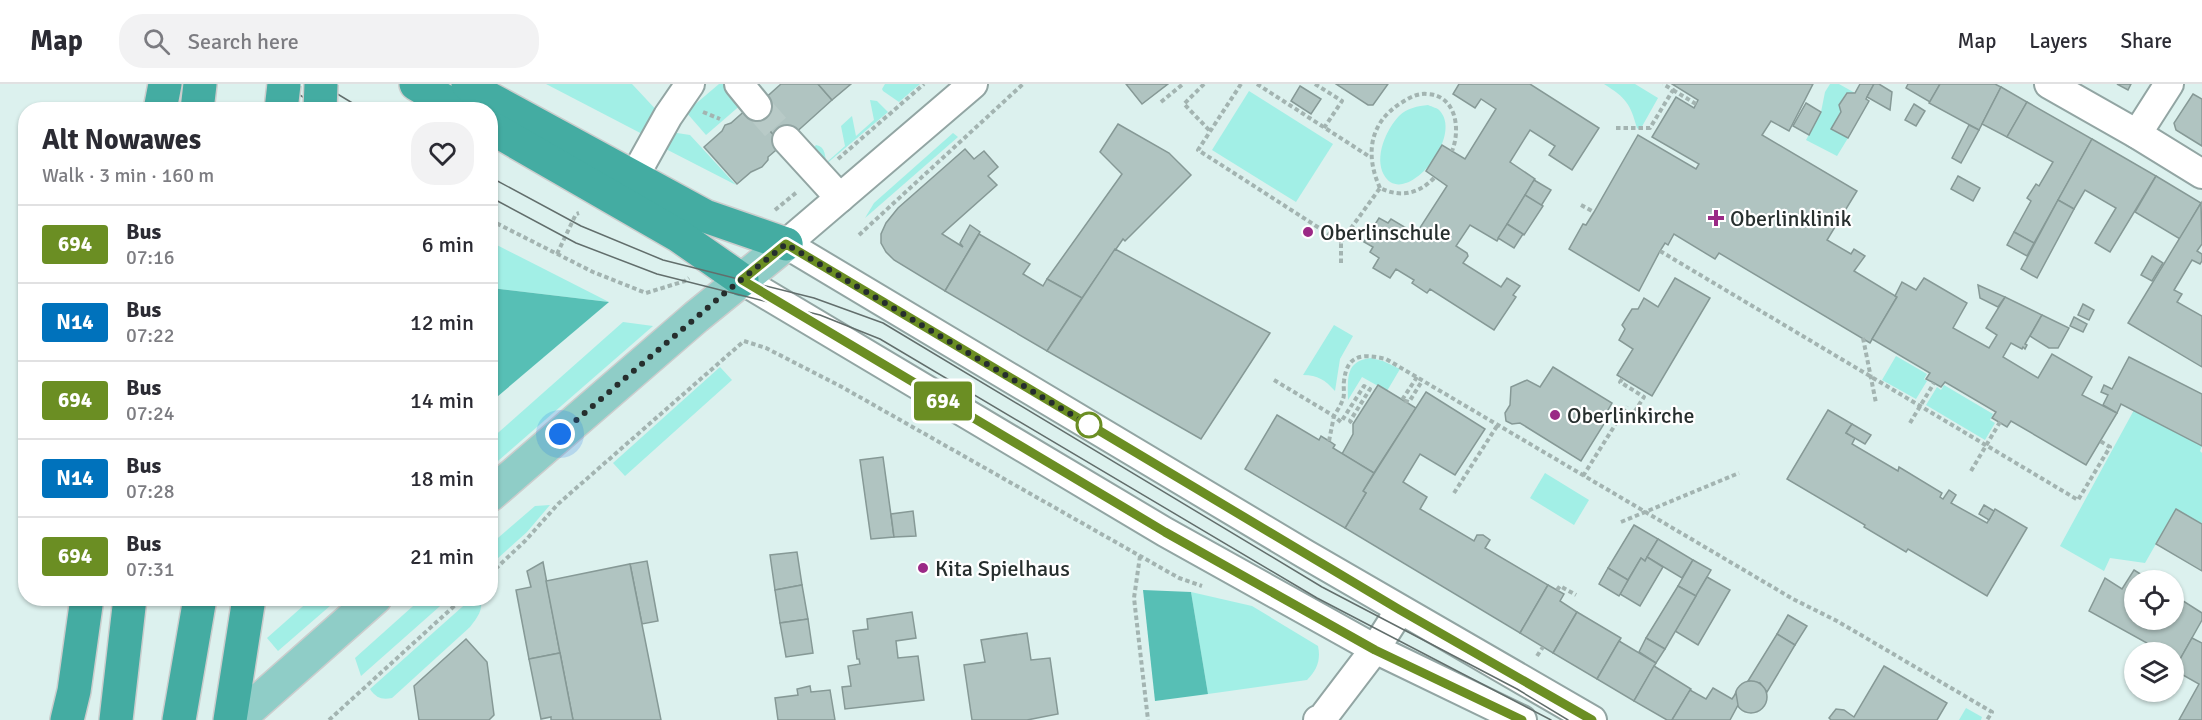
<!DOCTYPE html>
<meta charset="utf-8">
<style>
body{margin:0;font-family:Signika,sans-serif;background:#f2f2f3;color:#2b2b33;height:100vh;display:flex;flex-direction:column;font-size:22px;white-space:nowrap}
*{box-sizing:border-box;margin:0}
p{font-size:20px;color:#7c7c81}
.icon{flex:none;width:33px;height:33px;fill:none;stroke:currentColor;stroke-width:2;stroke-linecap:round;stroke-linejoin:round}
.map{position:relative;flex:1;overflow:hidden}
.sheet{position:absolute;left:18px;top:18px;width:480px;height:504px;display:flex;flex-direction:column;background:#fff;border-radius:24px;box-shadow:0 2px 4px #0004}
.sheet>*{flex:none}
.badge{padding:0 12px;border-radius:4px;font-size:21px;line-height:39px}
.controls{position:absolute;left:2124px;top:486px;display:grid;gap:12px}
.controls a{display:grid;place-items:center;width:60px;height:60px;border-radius:50%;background:#fff;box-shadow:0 2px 4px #0004;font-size:30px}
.you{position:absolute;width:30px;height:30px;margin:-15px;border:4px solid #fff;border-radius:50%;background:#1a73e8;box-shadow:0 0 0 9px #1a73e833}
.map>.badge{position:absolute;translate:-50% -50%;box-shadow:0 0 0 3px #fff}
.round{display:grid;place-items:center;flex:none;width:63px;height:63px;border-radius:24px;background:#f2f2f3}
.summary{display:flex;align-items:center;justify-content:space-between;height:102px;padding:0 24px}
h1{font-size:28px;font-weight:700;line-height:45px}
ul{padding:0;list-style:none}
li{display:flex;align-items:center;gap:18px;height:78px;padding:0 24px;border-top:2px solid #e1e1e2}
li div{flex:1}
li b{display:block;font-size:22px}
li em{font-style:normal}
li .badge{min-width:66px;font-weight:700;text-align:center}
header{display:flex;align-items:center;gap:36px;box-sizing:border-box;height:84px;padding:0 30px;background:#fff;border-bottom:2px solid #e1e1e2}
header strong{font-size:28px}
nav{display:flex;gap:33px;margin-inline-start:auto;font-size:21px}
.search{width:420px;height:54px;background:#f2f2f3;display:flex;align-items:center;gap:15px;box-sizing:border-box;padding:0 21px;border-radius:24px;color:#7c7c81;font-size:22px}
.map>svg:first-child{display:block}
.green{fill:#a2efe6}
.forest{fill:#57bfb5}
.building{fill:#b0c4c1;stroke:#869996;stroke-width:1.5}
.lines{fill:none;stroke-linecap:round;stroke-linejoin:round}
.minor-tunnel{stroke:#b8cac7;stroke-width:28;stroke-dasharray:28 14;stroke-linecap:butt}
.minor-casing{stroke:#92a5a3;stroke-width:32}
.major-casing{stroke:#cbcdcd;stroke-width:36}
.highway-casing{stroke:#cbcdcd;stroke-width:36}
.path{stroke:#a3b4b1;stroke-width:4;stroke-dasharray:4.5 3;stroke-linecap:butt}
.minor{stroke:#fff;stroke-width:28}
.major{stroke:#8fcdc7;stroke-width:33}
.highway{stroke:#44aca2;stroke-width:33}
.tram{stroke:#626e6c;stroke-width:1.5}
.highway-bridge-casing{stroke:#cbcdcd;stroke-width:36;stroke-linecap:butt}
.highway-bridge{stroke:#44aca2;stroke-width:33}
.line-casing{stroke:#fff;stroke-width:14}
.line{stroke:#6b8e23;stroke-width:9}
.walk{stroke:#262e2d;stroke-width:6;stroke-dasharray:0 10.8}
.poi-dot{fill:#9b2986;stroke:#fff;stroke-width:2}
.stop-dot{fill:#fff;stroke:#6b8e23;stroke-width:3}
.labels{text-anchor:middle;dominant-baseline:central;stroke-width:4.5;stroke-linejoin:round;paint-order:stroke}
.poi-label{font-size:22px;fill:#262e2d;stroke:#fff;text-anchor:start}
</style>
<header>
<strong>Map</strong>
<div class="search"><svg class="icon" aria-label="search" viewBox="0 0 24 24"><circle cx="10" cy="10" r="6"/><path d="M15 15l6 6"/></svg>Search here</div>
<nav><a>Map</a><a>Layers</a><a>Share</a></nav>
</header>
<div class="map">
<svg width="2202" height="636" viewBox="0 0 2202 636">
<rect width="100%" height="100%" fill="#dcf1ee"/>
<g class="green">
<polygon points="546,0 632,0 661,31 648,53"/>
<polygon points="719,0 727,0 743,19 706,51 686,28"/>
<polygon points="885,0 920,0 899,18 883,7 882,5"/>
<path d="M1604 0H1635L1658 14 1640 46 1637 44C1630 19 1626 14 1604 0Z"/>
<polygon points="1830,0 1839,0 1855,9 1846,9 1839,21 1841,28 1831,45 1848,54 1837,72 1806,56 1821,28 1825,8"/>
<polygon points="1249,7 1333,60 1296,118 1212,66"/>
<path d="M870 16 877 17 888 28 819 86 811 66 816 61C826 63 824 71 827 78L845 62 841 42 852 32 856 52 874 36Z"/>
<path d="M1428 21C1432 23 1438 24 1440 27 1464 54 1404 126 1384 91 1374 73 1386 46 1399 32 1407 24 1418 22 1428 21Z"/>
<polygon points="672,43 677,49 690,51 736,101 658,61"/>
<polygon points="953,49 958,53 865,134 874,119"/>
<polygon points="491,158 609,218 491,204"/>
<polygon points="623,238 653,242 491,383 491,355"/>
<path d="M1334 241 1353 252 1340 275 1335 307C1325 296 1318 291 1303 291Z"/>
<polygon points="1896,272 1927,290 1924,295 1927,297 1916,315 1882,296"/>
<path d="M1371 274 1383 277 1400 285 1387 307 1362 293 1348 316C1348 294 1345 277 1371 274Z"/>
<polygon points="720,283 732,296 625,392 613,379"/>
<polygon points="1944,301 1993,330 1990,336 1995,339 1985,356 1926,321 1937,303 1941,306"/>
<polygon points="2134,326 2202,362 2200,367 2202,369 2202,440 2176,425 2145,479 2110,474 2104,487 2060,462"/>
<polygon points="1545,389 1589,416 1574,441 1530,414"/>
<polygon points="550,421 527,448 497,475 491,464 491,460 535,422"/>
<path d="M1191 508 1252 522 1318 562C1321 576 1317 586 1307 596L1208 610Z"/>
<polygon points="422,514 448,515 361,592 355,574"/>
<polygon points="311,515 338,515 278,567 267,554"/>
<path d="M471 515H480C484 525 477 534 470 543L392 614C382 616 376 614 370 605Z"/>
<polygon points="1966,624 1982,633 1981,636 1959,636"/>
</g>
<g class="forest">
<polygon points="491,204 609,218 491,318"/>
<polygon points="1143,506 1191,508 1208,610 1155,617"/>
</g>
<g class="building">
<polygon points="781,0 818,0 832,16 782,61 752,26"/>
<polygon points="818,0 851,0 832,16"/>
<polygon points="1126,0 1168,0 1142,20"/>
<polygon points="1336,0 1388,0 1373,21 1368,21"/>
<polygon points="1530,0 1599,44 1572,86 1549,71 1555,62 1530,46 1510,78 1535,95 1497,157 1470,141 1456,162 1467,169 1468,172 1463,179 1501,203 1507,194 1520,202 1513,211 1516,213 1494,246 1430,205 1427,209 1412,199 1414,196 1396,185 1390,194 1373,184 1379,174 1370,168 1373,163 1364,158 1379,134 1388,139 1391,135 1416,150 1447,102 1426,87 1442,61 1465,75 1496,25 1481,15 1475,24 1453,10 1459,0"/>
<polygon points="1672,0 1813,0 1789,47 1771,37 1762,51 1857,107 1827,156 1851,170 1854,165 1865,172 1854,187 1897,213 1870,259 1719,169 1715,175 1674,150 1668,161 1665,159 1660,167 1639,207 1569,165 1583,140 1586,141 1594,128 1638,51 1696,85 1699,80 1652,53 1676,13 1694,24 1698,16"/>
<polygon points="1860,0 1874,0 1866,15 1869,17 1848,54 1831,45 1841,28 1839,21 1847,9 1855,9"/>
<polygon points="1874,0 1879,0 1892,8 1890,26 1867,13"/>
<polygon points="1908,0 1940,0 1930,18 1906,4"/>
<polygon points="1940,0 1995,0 2001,3 1979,46 1929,19"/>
<polygon points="2117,0 2131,0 2128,6"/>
<polygon points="1300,2 1321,15 1311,30 1291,17"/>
<polygon points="2001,3 2027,18 2007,53 1982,40"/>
<polygon points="2193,10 2202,15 2202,62 2176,46 2174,39"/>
<polygon points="2027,18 2092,55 2034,159 2014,148 2031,117 2027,114 2036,100 2039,102 2053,78 2007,53"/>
<polygon points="1806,19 1821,28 1809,51 1793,42"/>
<polygon points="1914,20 1925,27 1916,42 1905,36"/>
<polygon points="749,23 782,61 768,73 768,76 762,83 751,88 737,100 704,63 722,47 725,41 731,39"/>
<polygon points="1118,40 1169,69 1191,91 1125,157 1123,155 1082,214 1047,195 1122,90 1100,68"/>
<polygon points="1969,41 1979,46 1961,79 1952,74"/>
<polygon points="2092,55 2156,92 2110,168 2095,159 2116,124 2085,106 2074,125 2058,116"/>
<polygon points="965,65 974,75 984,67 998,83 988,92 997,101 942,150 963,163 960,159 970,141 980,148 945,207 894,176 886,168 881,159 881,150 886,139 898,124"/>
<polygon points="1958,92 1980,104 1973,117 1951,105"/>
<polygon points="2156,92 2201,119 2180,155 2135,128"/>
<polygon points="1534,96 1551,106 1541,122 1525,111"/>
<polygon points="1525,111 1543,122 1524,151 1507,140"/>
<polygon points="2058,116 2074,125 2037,194 2021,185"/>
<polygon points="2201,119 2202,160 2197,167 2202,170 2202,177 2200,180 2192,176 2174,206 2182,210 2177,218 2202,232 2202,283 2128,239"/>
<polygon points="1507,140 1523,150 1514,164 1498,154"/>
<polygon points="2014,148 2034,159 2027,172 2007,161"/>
<polygon points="979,150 1030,180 1023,190 1043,202 1047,195 1082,214 1047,267 945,207"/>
<polygon points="1115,165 1270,249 1201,355 1047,267"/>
<polygon points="2152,172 2163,179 2152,197 2141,191"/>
<polygon points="1675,194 1710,214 1652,312 1617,291 1633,265 1619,256 1625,245 1622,241 1632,225 1638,225 1644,214 1658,223"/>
<polygon points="1924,194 1967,219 1953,244 1989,264 1997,251 1986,244 2005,213 2042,231 2025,260 2027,261 2025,265 2023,263 2022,265 2011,259 2003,273 2038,294 2052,270 2092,293 2082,311 2117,329 2086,381 2011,337 2007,343 1992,334 1996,328 1945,298 1941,303 1934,299 1926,295 1930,289 1872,255 1897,213 1895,212 1902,198 1916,206"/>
<polygon points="1978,201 2005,213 1998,223 1980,214"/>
<polygon points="2083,220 2094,226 2089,236 2078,231"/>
<polygon points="2042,231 2069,244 2058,264 2049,264 2030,252"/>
<polygon points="2074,233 2087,240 2083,248 2070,242"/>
<polygon points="2129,273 2202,310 2202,362 2121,320 2117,329 2103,321 2108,311 2101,308 2104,301 2112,305"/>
<polygon points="1553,283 1612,319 1604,333 1607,335 1581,377 1520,339 1512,340 1506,337 1505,329 1510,321 1511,303 1527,296 1540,303"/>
<polygon points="1378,301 1416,324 1374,389 1342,370 1353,350 1353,340"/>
<polygon points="1426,308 1485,345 1455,391 1420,370 1403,398 1427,413 1420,425 1474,457 1477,451 1483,451 1490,456 1485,464 1548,501 1520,549 1345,444 1366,409 1363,407"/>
<polygon points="1828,326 1852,340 1846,349 1855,354 1852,360 1898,387 1899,383 1942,409 1940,413 1943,415 1949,406 1956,411 1951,419 1987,439 1995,425 2027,444 1987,512 1908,465 1906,468 1864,443 1865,441 1787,395"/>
<polygon points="1277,331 1319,356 1321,352 1329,357 1335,361 1333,364 1374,389 1363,407 1366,409 1345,444 1245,385"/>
<polygon points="1852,340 1871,351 1865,360 1846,349"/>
<polygon points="883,373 894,453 871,455 860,376"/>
<polygon points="1984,421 1994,427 1989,436 1979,430"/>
<polygon points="2176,425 2202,440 2202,487 2156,460"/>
<polygon points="913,427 916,452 894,453 891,430"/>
<polygon points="1634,441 1658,455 1645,477 1641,474 1628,496 1608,484"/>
<polygon points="1658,455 1693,476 1682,494 1647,473"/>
<polygon points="797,468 802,501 775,506 770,471"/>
<polygon points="1647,473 1663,483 1640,522 1620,510 1641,474 1645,477"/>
<polygon points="1693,476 1711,486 1696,512 1678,502"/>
<polygon points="647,477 658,537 642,540 630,480"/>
<polygon points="543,478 560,569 529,575 516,506 531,503 527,487"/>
<polygon points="630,480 661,636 573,636 546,497"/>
<polygon points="1608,484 1628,496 1619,512 1599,500"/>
<polygon points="2134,486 2150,496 2134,496 2134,536 2174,536 2174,511 2202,529 2202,536 2179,577 2174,574 2174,568 2163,568 2089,527 2105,494 2122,505"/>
<polygon points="1707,493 1730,506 1698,561 1675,547"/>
<polygon points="802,501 808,535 780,539 775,506"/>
<polygon points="1548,501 1564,510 1560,517 1577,528 1553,569 1520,549"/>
<polygon points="1678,502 1696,512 1665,565 1646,554"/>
<polygon points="912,528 916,554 896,557 898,574 918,572 924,616 845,625 842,603 851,602 848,582 860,580 859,575 857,575 853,547 868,545 867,535"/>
<polygon points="1577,528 1621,554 1597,595 1553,569"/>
<polygon points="1788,531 1807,542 1795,561 1777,550"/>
<polygon points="808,535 813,569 786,573 780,539"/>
<polygon points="1027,549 1031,576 1050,574 1058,630 1027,636 972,636 964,581 985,578 981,556"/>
<polygon points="1777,550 1795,561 1767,608 1760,599 1748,597"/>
<polygon points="1646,554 1665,565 1656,579 1639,568"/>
<polygon points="2192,554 2202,559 2202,636 2179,636 2199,600 2174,586"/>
<polygon points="466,555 487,578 494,631 489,636 419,636 414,602"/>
<polygon points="1619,557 1656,579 1634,617 1597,595"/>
<polygon points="560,569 573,636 551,636 551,633 541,635 529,575"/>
<polygon points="1654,582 1691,605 1672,636 1667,636 1634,617"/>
<polygon points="1884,582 1947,619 1937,636 1831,636 1829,634 1836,625 1844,626 1854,633"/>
<circle cx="1751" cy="613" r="16"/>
<polygon points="810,602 811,608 830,606 835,636 778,636 775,614 798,611 797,605"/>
<polygon points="1713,604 1732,615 1736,609 1738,621 1730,636 1672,636 1690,606 1706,615"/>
</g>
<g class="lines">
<polyline class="minor-tunnel" points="757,22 787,56"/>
<g class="minor-casing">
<g id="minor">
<polyline points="739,0 757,22"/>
<polyline points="973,0 786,160 1305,470 1592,636"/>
<polyline points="2049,0 2137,50 2202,90"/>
<polyline points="2137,50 2169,0"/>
<polyline points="787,56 840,114"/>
<polyline points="634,93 668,32 690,0"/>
<polyline points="742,196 1165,448 1375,565 1522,636"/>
<polyline points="1318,636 1321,636 1375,565 1400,526"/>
</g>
</g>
<g class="major-casing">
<g id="major">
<polyline points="490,411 696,233 786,160"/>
<polyline points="237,636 375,514"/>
</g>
</g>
<g class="highway-casing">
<g id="highway">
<polyline points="416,0 460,26"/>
<polyline points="468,0 479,9 705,132 786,160"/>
<polyline points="160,26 165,0"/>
<polyline points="197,26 200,0"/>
<polyline points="490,43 679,152 742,196"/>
<polyline points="67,636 74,607 87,514"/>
<polyline points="116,636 130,514"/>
<polyline points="179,636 200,514"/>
<polyline points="230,636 249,514"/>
</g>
</g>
<g class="path">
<polyline points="1204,0 1184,20 1210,47"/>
<polyline points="1241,0 1198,66 1341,158"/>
<polyline points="1257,0 1370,73"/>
<polyline points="1315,0 1342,17 1324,44"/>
<polyline points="1673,6 1696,20"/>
<polyline points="1161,18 1183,0"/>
<polyline points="703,28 720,35"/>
<polyline points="1616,44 1650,44 1673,6 1663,0"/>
<polyline points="838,75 924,0"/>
<path d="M1380 104C1365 71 1369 39 1401 19 1409 14 1417 9 1427 10 1456 11 1461 45 1452 67"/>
<polyline points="1581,121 1594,128"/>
<polyline points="775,126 797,108"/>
<polyline points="490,136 593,188 646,209 685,197 689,194"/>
<polyline points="859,151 1023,0"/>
<polyline points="1660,167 2078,416 2110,363 2100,357"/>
<polyline points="557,170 576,130 579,129"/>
<path d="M1341 179V158L1380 104C1401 114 1419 110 1435 93"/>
<polyline points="1863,254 1876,319"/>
<polyline points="1417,293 1402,316 1409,318 1422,297"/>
<polyline points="1622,295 1620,298 1644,313 1635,327"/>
<path d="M1274 296 1334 332C1337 327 1341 321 1343 315 1345 310 1343 303 1344 297 1347 269 1364 270 1386 275L1793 515 1837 537 1992 628 1987 636"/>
<polyline points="1910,339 1934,299"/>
<polyline points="1329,357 1334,332 1341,338 1364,302 1370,305 1350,337 1353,340"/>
<polyline points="1971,387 2000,338"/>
<polyline points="1583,392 1627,322"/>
<polyline points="1454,409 1497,342"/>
<polyline points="1621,438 1739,389"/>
<polyline points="1140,472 1134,514 1148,636"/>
<polyline points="490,490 525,457 558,420 744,257 766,264 842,303 1179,494 1202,502"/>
<polyline points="1557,506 1560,502 1576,511"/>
<polyline points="1537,572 1543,563"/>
<polyline points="329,636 463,514"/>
</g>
<use href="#minor" class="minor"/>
<use href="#major" class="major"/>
<use href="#highway" class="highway"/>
<g class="tram">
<polyline points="283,0 323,26"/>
<polyline points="321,0 364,26"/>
<polyline points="490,93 581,142 663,176 814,214 883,239 1322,503 1517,605 1568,636"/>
<polyline points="490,113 576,159 657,190 820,231 880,255 1317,514 1551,636"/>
</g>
<g class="highway-bridge-casing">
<g id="highway-bridge">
<polyline points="281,26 284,0"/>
<polyline points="320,26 321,0"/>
</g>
</g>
<use href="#highway-bridge" class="highway-bridge"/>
</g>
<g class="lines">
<g class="line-casing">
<polyline id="line" points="1522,636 1375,566 1165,448 742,196 786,160 1400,526 1592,636"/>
</g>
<use href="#line" class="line"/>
<polyline class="walk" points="560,350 726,208 786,160 1089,341"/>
</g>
<g class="poi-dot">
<path d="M1713 125h6v6h6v6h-6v6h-6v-6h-6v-6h6z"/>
<circle cx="1308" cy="148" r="6"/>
<circle cx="1555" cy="331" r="6"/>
<circle cx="923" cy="484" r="6"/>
</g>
<circle class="stop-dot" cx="1089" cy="341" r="12"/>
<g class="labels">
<g class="poi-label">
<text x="1730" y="134">Oberlinklinik</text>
<text x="1320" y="148">Oberlinschule</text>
<text x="1567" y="331">Oberlinkirche</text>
<text x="935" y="484">Kita Spielhaus</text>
</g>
</g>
</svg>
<div class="controls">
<a><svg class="icon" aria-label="locate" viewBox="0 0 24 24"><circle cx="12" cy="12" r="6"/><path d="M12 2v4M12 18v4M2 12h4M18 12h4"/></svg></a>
<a><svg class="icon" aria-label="layers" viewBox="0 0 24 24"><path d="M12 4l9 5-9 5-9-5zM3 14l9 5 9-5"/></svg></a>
</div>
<div class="you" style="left:560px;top:350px"></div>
<b class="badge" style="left:943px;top:317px;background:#6b8e23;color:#fff">694</b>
<section class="sheet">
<div class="summary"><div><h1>Alt Nowawes</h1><p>Walk · 3 min · 160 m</p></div><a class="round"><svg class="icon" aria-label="heart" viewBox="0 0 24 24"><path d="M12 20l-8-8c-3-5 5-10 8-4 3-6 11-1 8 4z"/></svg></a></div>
<ul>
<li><span class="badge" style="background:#6b8e23;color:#fff">694</span><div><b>Bus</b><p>07:16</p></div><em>6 min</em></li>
<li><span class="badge" style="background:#0072bc;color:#fff">N14</span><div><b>Bus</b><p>07:22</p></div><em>12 min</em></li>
<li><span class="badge" style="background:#6b8e23;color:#fff">694</span><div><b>Bus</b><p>07:24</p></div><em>14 min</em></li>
<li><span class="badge" style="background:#0072bc;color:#fff">N14</span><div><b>Bus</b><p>07:28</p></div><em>18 min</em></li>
<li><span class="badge" style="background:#6b8e23;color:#fff">694</span><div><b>Bus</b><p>07:31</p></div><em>21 min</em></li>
</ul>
</section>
</div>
